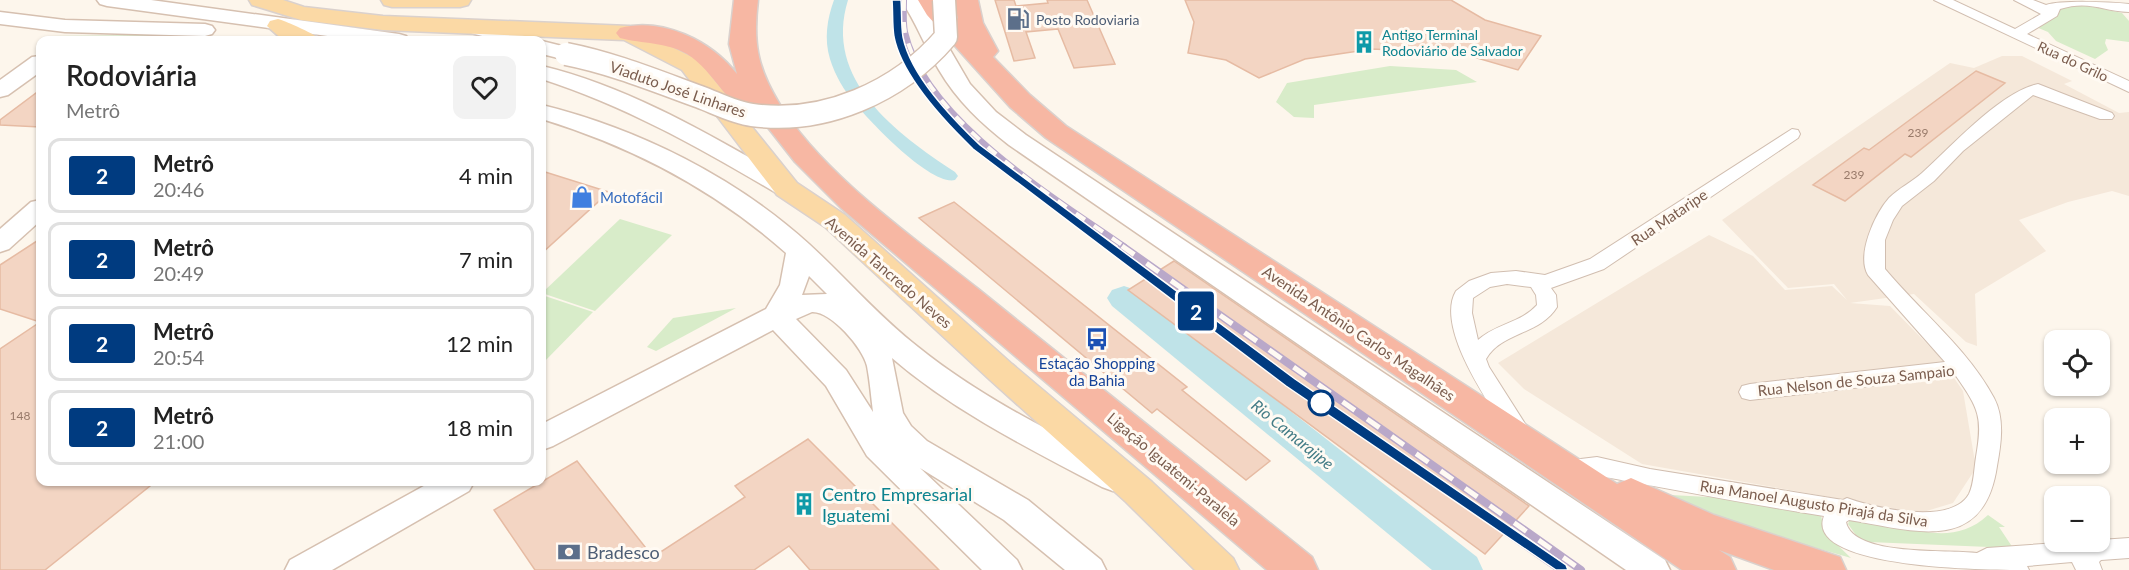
<!DOCTYPE html>
<html lang="pt">
<meta charset="utf-8">
<style>
body{margin:0;font-family:Lato,sans-serif;background:#f2f2f2;color:#222;height:100vh;display:flex;flex-direction:column;font-size:22px;white-space:nowrap}
*{box-sizing:border-box;margin:0}
p{font-size:20px;color:#767676}
.icon{flex:none;width:33px;height:33px;fill:none;stroke:currentColor;stroke-width:2;stroke-linecap:round;stroke-linejoin:round}
.map{position:relative;flex:1;overflow:hidden}
.details{position:absolute;left:36px;top:36px;width:510px;height:450px;display:flex;flex-direction:column;background:#fff;border-radius:12px;box-shadow:0 2px 4px #0004}
.details>*{flex:none}
.badge{padding:0 12px;border-radius:4px;font-size:21px;line-height:39px}
.buttons{position:absolute;left:2044px;top:330px;display:grid;gap:12px}
.buttons a{display:grid;place-items:center;width:66px;height:66px;border-radius:12px;background:#fff;box-shadow:0 2px 4px #0004;font-size:30px}
.map>.badge{position:absolute;translate:-50% -50%;box-shadow:0 0 0 3px #fff}
.round{display:grid;place-items:center;flex:none;width:63px;height:63px;border-radius:12px;background:#f2f2f2}
.summary{display:flex;align-items:center;justify-content:space-between;height:102px;padding:0 30px}
h1{font-size:28px;font-weight:600;line-height:45px}
ul{padding:0;list-style:none}
li{display:flex;align-items:center;gap:18px;height:75px;margin:0 12px 9px;padding:0 18px;border:3px solid #e0e0e0;border-radius:12px}
li div{flex:1}
li b{display:block;font-size:22px}
li em{font-style:normal}
li .badge{min-width:66px;font-weight:700;text-align:center}
.map>svg:first-child{display:block}
.residential{fill:#f5e8da}
.green{fill:#d8ecc9}
.lines{fill:none;stroke-linecap:round;stroke-linejoin:round}
.canal{fill:#bfe3e8;fill-rule:evenodd}
.river{fill:#bfe3e8;fill-rule:evenodd}
.building{fill:#f3d5c3;stroke:#e6bba3;stroke-width:1.5}
.street-casing{stroke:#d1beb0;stroke-width:2}
.secondary-casing{stroke:#d6c0b0;stroke-width:3}
.primary-casing{stroke:#dad1cd;stroke-width:3}
.highway-casing{stroke:#dad1cd;stroke-width:3}
.street{fill:#fff;fill-rule:evenodd}
.secondary{fill:#fff;fill-rule:evenodd}
.primary{fill:#fbd9a5;fill-rule:evenodd}
.highway{fill:#f7b7a3;fill-rule:evenodd}
.rail-far1-casing{stroke:#b9a8c9;stroke-width:6}
.rail-casing{stroke:#b9a8c9;stroke-width:8}
.rail-far1{stroke:#fffaf3;stroke-width:4;stroke-dasharray:11;stroke-linecap:butt}
.rail{stroke:#fffaf3;stroke-width:5;stroke-dasharray:15;stroke-linecap:butt}
.secondary-bridge-casing{stroke:#d6c0b0;stroke-width:25;stroke-linecap:butt}
.secondary-bridge{stroke:#fff;stroke-width:22}
.line{fill:#003b80;stroke:#fff;stroke-width:1.5}
.stop-dot{fill:#fff;stroke:#003b80;stroke-width:3}
.labels{text-anchor:middle;dominant-baseline:central;stroke-width:6;stroke-linejoin:round;paint-order:stroke}
.number-label{font-size:12px;fill:#987a6a}
.far-service-label{font-size:14px;fill:#4e5e75;stroke:#fffaf3;text-anchor:start}
.far-culture-label{font-size:14px;fill:#0d838f;stroke:#fffaf3;text-anchor:start}
.far-street-label{font-size:14px;fill:#7a5c4d;stroke:#fffaf3}
.street-label{font-size:15px;fill:#7a5c4d;stroke:#fffaf3}
.shop-label{font-size:15px;fill:#366cbe;stroke:#fffaf3;text-anchor:start}
.transit-label{font-size:15px;fill:#164399;stroke:#fffaf3}
.water-label{font-size:16px;font-style:italic;fill:#437c86;stroke:#fffaf3}
.near-culture-label{font-size:18px;fill:#0d838f;stroke:#fffaf3;text-anchor:start}
.near-service-label{font-size:18px;fill:#4e5e75;stroke:#fffaf3;text-anchor:start}
</style>
<div class="map">
<svg width="2129" height="570" viewBox="0 0 2129 570">
<rect width="100%" height="100%" fill="#fdf6ec"/>
<polygon class="residential" points="2002,56 2022,56 2072,81 2064,84 2119,113 2129,112 2129,196 2112,191 2068,202 2019,220 2046,251 1975,294 1977,346 1966,342 1914,294 1850,303 1890,306 1939,356 1963,391 1976,468 1953,503 1920,513 1642,464 1524,389 1498,363 1709,235 1753,256 1785,290 1832,286 1847,300 1834,284 1788,288 1722,220 1950,63 1974,68"/>
<g class="green">
<polygon points="2080,4 2122,13 2129,21 2129,42 2106,39 2105,43 2108,50 2095,59 2056,41 2048,32 2036,27 2056,7"/>
<polygon points="156,35 148,40 80,40 50,36"/>
<polygon points="1390,66 1456,70 1477,82 1314,105 1314,118 1294,117 1276,102 1287,83"/>
<polygon points="620,219 672,235 595,311 542,293"/>
<polygon points="542,295 593,312 542,364"/>
<polygon points="736,308 656,351 647,347 673,318"/>
<polygon points="1671,495 1745,499 1820,511 1825,533 1851,558 1712,518"/>
<path d="M1988 515 2005 527H1999L2013 548 1869 542 1858 538 1848 524 1850 519C1897 518 1946 554 1988 515Z"/>
</g>
<g class="lines">
<path class="canal" d="M834 0H848C823 80 896 133 955 172L958 176 955 180C931 186 870 122 855 103 844 91 835 75 830 59 824 39 827 19 834 0Z"/>
<polygon class="river" points="1124,286 1136,290 1477,557 1483,570 1432,570 1112,306 1107,298 1112,290"/>
</g>
<g class="building">
<polygon points="995,0 1014,0 1016,6 1048,3 1047,0 1087,0 1115,64 1074,68 1058,29 1026,32 1035,58 1014,61"/>
<polygon points="1185,0 1451,0 1485,20 1541,36 1518,70 1460,53 1372,49 1305,59 1259,78 1226,60 1188,53 1194,22"/>
<polygon points="1976,71 2005,83 1911,157 1905,154 1845,201 1813,185 1864,148 1869,150"/>
<polygon points="40,90 40,127 0,125 0,120"/>
<polygon points="542,171 609,192 542,253"/>
<polygon points="954,202 1187,387 1182,390 1270,461 1246,480 1157,409 1152,413 919,218"/>
<polygon points="40,239 40,482 155,482 45,570 0,570 0,349 40,322 0,309 0,265"/>
<polygon points="1174,261 1529,506 1485,554 1128,290"/>
<polygon points="808,439 939,570 810,570 789,546 754,570 535,570 494,510 577,461 653,557 745,497 735,486"/>
</g>
<g class="lines">
<g class="street-casing">
<g id="street">
<path d="M1934 0H1953L2015 29 2041 14 2014 0H2033L2046 5C2062 0 2109 2 2129 4V12C2102 11 2089 0 2060 9L2057 16 2027 34 2129 81V92Z"/>
<path d="M2038 84 2112 113 2114 116 2112 119H2100L2033 95 1963 151 1934 181 1902 206 1893 220 1885 240V269C1920 311 1968 349 1994 398 2005 419 2001 444 1997 466 1984 555 1915 531 1849 520L1846 522C1853 557 1948 549 1977 553L1987 548 2129 538V558L2101 560 2099 562 2102 570H2076L2072 562 2027 566 2029 570C1994 570 1803 570 1824 516 1749 504 1675 490 1600 476 1588 473 1576 477 1564 473L1561 467 1564 461 1597 457 1650 469 1843 500 1847 498C1874 508 1951 526 1969 494 1974 484 1974 469 1976 457 1983 417 1979 409 1956 376L1750 400 1742 398 1739 392 1742 386 1750 384 1945 362 1868 275C1856 255 1875 214 1889 198 1899 188 1912 182 1922 173 1951 147 2000 92 2038 84Z"/>
<path d="M1792 129 1798 130 1800 134 1798 138 1604 269 1551 288 1556 295 1557 307C1540 335 1501 332 1486 359L1489 367 1531 433 1528 439 1520 442 1512 439C1492 408 1434 328 1456 291L1469 281 1491 273 1516 271 1545 275 1590 259ZM1507 284 1531 287 1536 295 1537 305C1521 323 1495 324 1478 340L1472 313 1473 298 1490 287Z"/>
</g>
</g>
<g class="secondary-casing">
<g id="secondary">
<polygon points="97,0 151,0 399,34 406,36 409,40 357,40 107,6 100,4"/>
<path d="M901 0H921L970 84 996 112 1026 135 1665 560 1670 570H1626L1009 145C982 124 957 101 939 70 925 47 916 22 901 0Z"/>
<polygon points="0,12 65,20 205,24 212,26 215,30 212,34 205,36 65,32 0,24"/>
<polygon points="471,21 526,36 529,40 497,40 464,31 461,27 464,23"/>
<polygon points="542,41 574,49 577,54 574,59 566,60 542,54"/>
<polygon points="40,56 40,72 8,95 0,97 0,80 32,57"/>
<path d="M542 66C633 88 715 138 796 184L799 189 796 194 787 197 778 194C702 149 626 106 542 79Z"/>
<path d="M542 105C639 129 735 177 809 244 846 278 878 316 918 347 980 397 1053 433 1124 469L1129 478 1124 487 1113 491 1102 487C1030 449 955 412 892 358L903 413 911 426 927 441 1028 500 1101 560 1106 570H1065L1004 520 920 468 1017 560 1022 570H982L867 456 826 386 773 330 553 446 542 450V424L766 309 780 285 786 253C714 189 633 147 542 119ZM809 276 827 294 802 295ZM812 312C831 311 863 348 867 366 870 381 871 397 873 412L846 370 796 319Z"/>
<polygon points="40,200 40,221 9,249 0,252 0,229 31,202"/>
<polygon points="431,482 474,482 469,491 332,570 285,570 290,560"/>
</g>
</g>
<g class="primary-casing">
<g id="primary">
<polygon points="249,0 283,0 304,7 383,16 629,26 698,60 797,183 845,215 1012,364 1152,482 1233,558 1239,570 1195,570 1126,502 990,380 825,227 777,195 682,70 624,40 383,30 301,20 252,5"/>
<polygon points="381,0 471,0 468,5 460,7 392,7 384,5"/>
<path d="M278 19C286 21 317 35 321 40H283L267 26 270 21Z"/>
</g>
</g>
<g class="highway-casing">
<g id="highway">
<path d="M734 0H758C753 42 757 67 779 103 821 173 913 237 977 288 1088 378 1200 467 1312 557L1318 570H1267L841 208 795 162 762 120C729 112 715 71 687 54 666 42 643 44 620 38L616 33 620 28C663 17 711 41 737 74L729 44Z"/>
<polygon points="918,0 942,0 958,19 954,0 978,0 983,23 998,51 993,57 1030,95 1066,126 1617,484 1631,478 1714,515 1840,557 1846,570 1774,570 1719,550 1730,557 1736,570 1682,570 1046,138 1010,107 927,15"/>
</g>
</g>
<use href="#street" class="street"/>
<use href="#secondary" class="secondary"/>
<use href="#primary" class="primary"/>
<use href="#highway" class="highway"/>
<g class="rail-far1-casing">
<path id="rail-far1" d="M904 0C904 10 903 22 905 32 925 120 1055 198 1125 247"/>
</g>
<g class="rail-casing">
<g id="rail">
<polyline points="1122,246 1581,570"/>
<polyline points="1122,256 1291,382 1561,570"/>
</g>
</g>
<use href="#rail-far1" class="rail-far1"/>
<use href="#rail" class="rail"/>
<g class="secondary-bridge-casing">
<path id="secondary-bridge" d="M566 54C612 63 656 81 700 97 716 103 735 113 752 115 824 125 899 92 946 37L944 0"/>
</g>
<use href="#secondary-bridge" class="secondary-bridge"/>
</g>
<path class="line" d="M892 0H901C902 12 901 25 903 37 911 76 952 118 980 145L1295 379 1566 565 1568 570H1556L1286 386 973 149C945 122 902 77 894 37 892 25 893 12 892 0Z"/>
<defs>
<g id="fuel-bare" transform="scale(1.8)"><path d="M-5.5-6h7V0h2V4h1.3V-2.5L3-4.5l.8-.8L6-3V5H2.5V1h-1V6h-7ZM-4.2-4.7v3.2H.2V-4.7Z" fill="#5c6f8a" stroke="#fffaf3" stroke-width="2.5" paint-order="stroke"/></g>
<g id="building-bare" transform="scale(1.8)"><path d="M-4-6H4V6H1V3H-1V6H-4ZM-2.5-4.3h1.7v1.8h-1.7ZM.8-4.3h1.7v1.8H.8ZM-2.5-1h1.7V.8h-1.7ZM.8-1h1.7V.8H.8Z" fill="#0f9aa8" stroke="#fffaf3" stroke-width="2.5" paint-order="stroke"/></g>
<g id="shop-bare" transform="scale(1.8)"><path d="M-5-2.5h2.3a2.7 3.5 0 0 1 5.4 0H5L5.5 6h-11ZM-1.5-2.5h3a1.5 2.3 0 0 0-3 0Z" fill="#3f7fe0" stroke="#fffaf3" stroke-width="2.5" paint-order="stroke"/></g>
<g id="bus-bare" transform="scale(1.8)"><path d="M-5-6H5V4H4V6H2V4H-2V6H-4V4H-5ZM-3.5-4V0h7V-4ZM-3.5 1.2v1.5H-2V1.2ZM2 1.2v1.5H3.5V1.2Z" fill="#1a4fb4" stroke="#fffaf3" stroke-width="2.5" paint-order="stroke"/></g>
<g id="bank-bare" transform="scale(1.8)"><path d="M-6-4H6V4H-6ZM0-2.3a2.3 2.3 0 1 0 0 4.6a2.3 2.3 0 1 0 0-4.6Z" fill="#5c6f8a" stroke="#fffaf3" stroke-width="2.5" paint-order="stroke"/></g>
</defs>
<g fill-rule="evenodd">
<use href="#fuel-bare" x="1018" y="19"/>
<use href="#building-bare" x="1364" y="42"/>
<use href="#shop-bare" x="582" y="197"/>
<use href="#bus-bare" x="1097" y="339"/>
<use href="#building-bare" x="804" y="504"/>
<use href="#bank-bare" x="569" y="552"/>
</g>
<circle class="stop-dot" cx="1321" cy="403" r="12"/>
<g class="labels">
<g class="number-label">
<text x="1918" y="132">239</text>
<text x="1854" y="174">239</text>
<text x="20" y="415">148</text>
</g>
<g class="far-service-label">
<text x="1036" y="19">Posto Rodoviaria</text>
</g>
<g class="far-culture-label">
<text x="1382" y="34">Antigo Terminal<tspan x="1382" dy="16">Rodoviário de Salvador</tspan></text>
</g>
<g class="far-street-label">
<text transform="translate(2073 61) rotate(25)">Rua do Grilo</text>
</g>
<g class="street-label">
<text transform="translate(678 89) rotate(19)">Viaduto José Linhares</text>
<text transform="translate(1669 217) rotate(-34)">Rua Mataripe</text>
<text transform="translate(889 272) rotate(41)">Avenida Tancredo Neves</text>
<text transform="translate(1359 333) rotate(34)">Avenida Antônio Carlos Magalhães</text>
<text transform="translate(1856 380) rotate(-6)">Rua Nelson de Souza Sampaio</text>
<text transform="translate(1174 469) rotate(40)">Ligação Iguatemi-Paralela</text>
<text transform="translate(1814 503) rotate(9)">Rua Manoel Augusto Pirajá da Silva</text>
</g>
<g class="shop-label">
<text x="600" y="197">Motofácil</text>
</g>
<g class="transit-label">
<text x="1097" y="363">Estação Shopping<tspan x="1097" dy="17">da Bahia</tspan></text>
</g>
<g class="water-label">
<text transform="translate(1293 434) rotate(39)">Rio Camarajipe</text>
</g>
<g class="near-culture-label">
<text x="822" y="494">Centro Empresarial<tspan x="822" dy="21">Iguatemi</tspan></text>
</g>
<g class="near-service-label">
<text x="587" y="552">Bradesco</text>
</g>
</g>
</svg>
<div class="buttons">
<a><svg class="icon" aria-label="locate" viewBox="0 0 24 24"><circle cx="12" cy="12" r="6"/><path d="M12 2v4M12 18v4M2 12h4M18 12h4"/></svg></a>
<a>+</a>
<a>−</a>
</div>
<b class="badge" style="left:1196px;top:311px;background:#003b80;color:#fff">2</b>
<section class="details">
<div class="summary"><div><h1>Rodoviária</h1><p>Metrô</p></div><a class="round"><svg class="icon" aria-label="heart" viewBox="0 0 24 24"><path d="M12 20l-8-8c-3-5 5-10 8-4 3-6 11-1 8 4z"/></svg></a></div>
<ul>
<li><span class="badge" style="background:#003b80;color:#fff">2</span><div><b>Metrô</b><p>20:46</p></div><em>4 min</em></li>
<li><span class="badge" style="background:#003b80;color:#fff">2</span><div><b>Metrô</b><p>20:49</p></div><em>7 min</em></li>
<li><span class="badge" style="background:#003b80;color:#fff">2</span><div><b>Metrô</b><p>20:54</p></div><em>12 min</em></li>
<li><span class="badge" style="background:#003b80;color:#fff">2</span><div><b>Metrô</b><p>21:00</p></div><em>18 min</em></li>
</ul>
</section>
</div>
